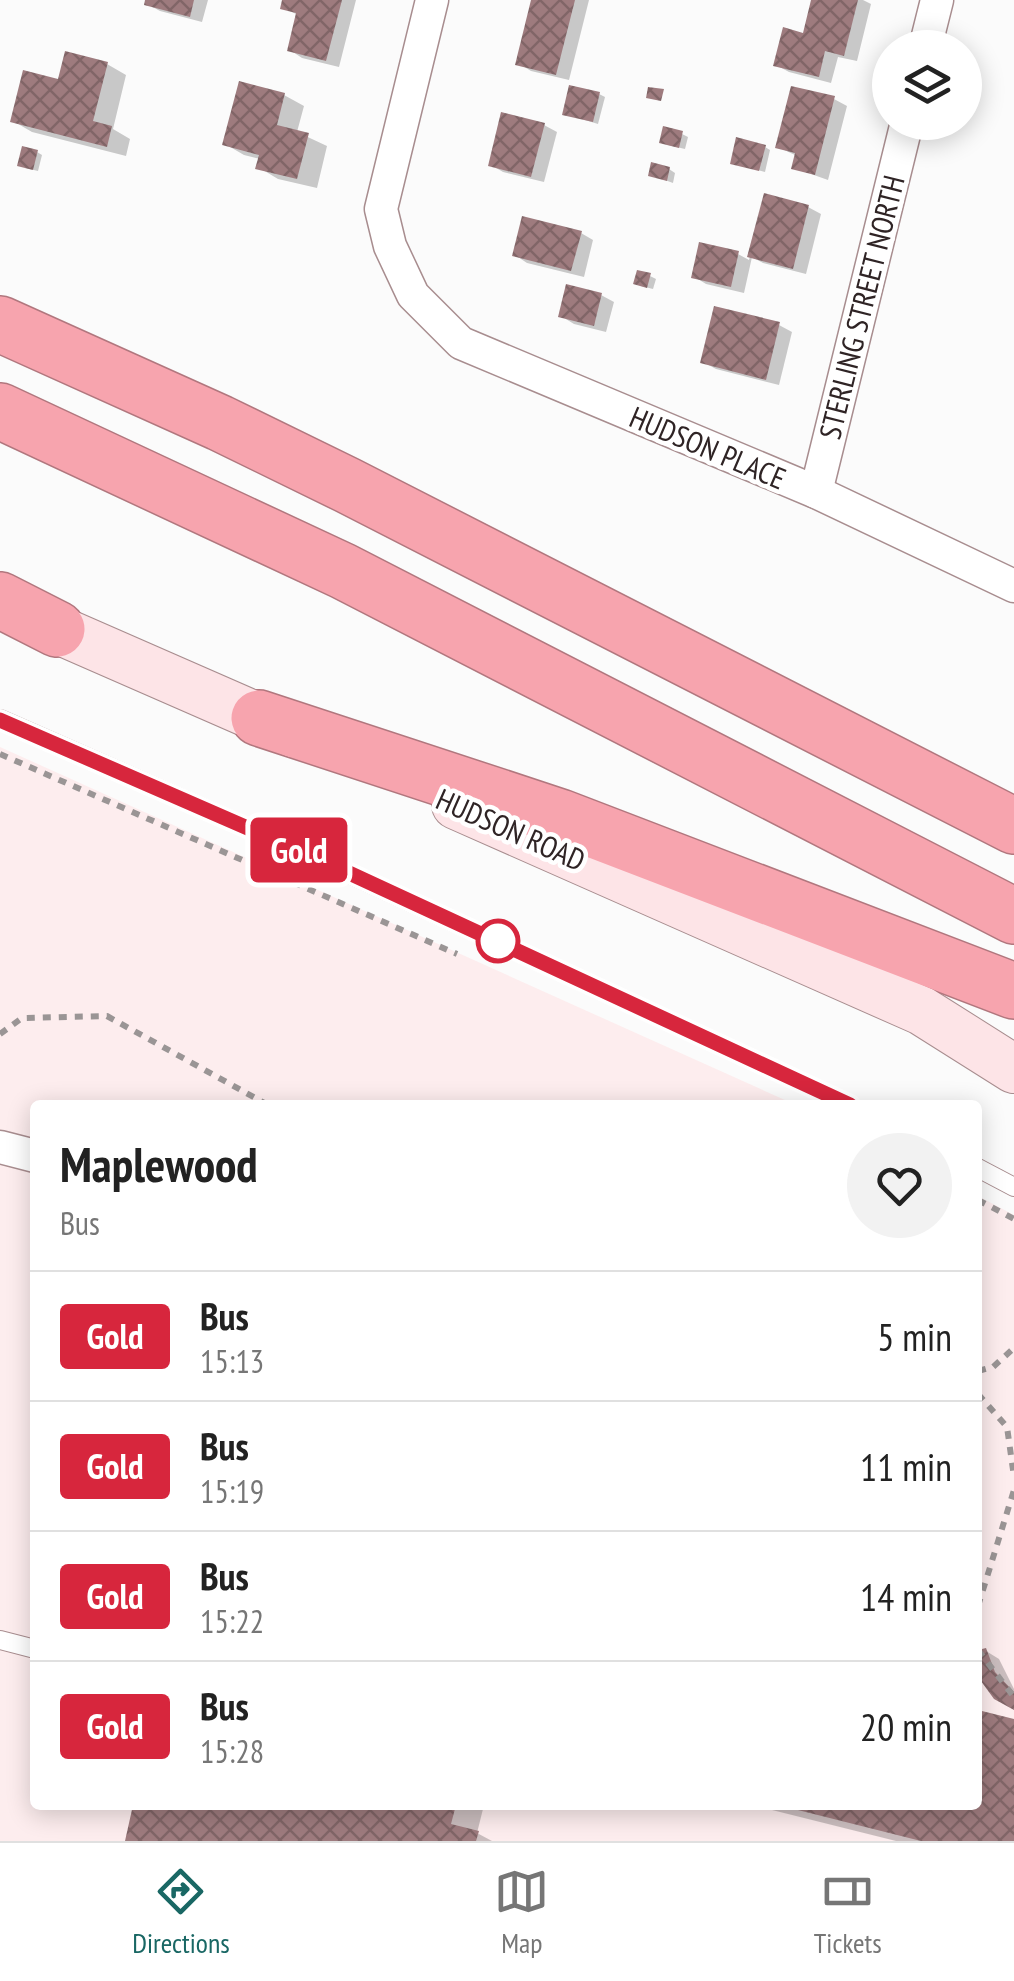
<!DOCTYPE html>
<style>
body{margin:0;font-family:"PT Sans Narrow",sans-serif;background:#f2f2f2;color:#222;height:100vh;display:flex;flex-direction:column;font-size:38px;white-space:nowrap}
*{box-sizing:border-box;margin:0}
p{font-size:32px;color:#767676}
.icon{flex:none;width:55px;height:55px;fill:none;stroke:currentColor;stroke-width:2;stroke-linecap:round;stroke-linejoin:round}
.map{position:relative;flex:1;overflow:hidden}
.panel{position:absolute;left:30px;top:1100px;width:952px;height:710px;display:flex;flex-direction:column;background:#fff;border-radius:10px;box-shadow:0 5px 25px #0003}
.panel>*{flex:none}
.badge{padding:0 20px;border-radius:8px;font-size:35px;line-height:65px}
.tools{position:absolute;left:872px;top:30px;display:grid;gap:20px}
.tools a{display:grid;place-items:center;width:110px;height:110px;border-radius:50%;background:#fff;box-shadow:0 5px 25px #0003;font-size:50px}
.map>.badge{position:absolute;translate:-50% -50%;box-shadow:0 0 0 5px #fff}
.round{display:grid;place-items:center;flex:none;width:105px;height:105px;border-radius:52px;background:#f2f2f2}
.summary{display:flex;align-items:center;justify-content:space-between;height:170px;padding:0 30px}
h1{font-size:48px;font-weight:800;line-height:75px}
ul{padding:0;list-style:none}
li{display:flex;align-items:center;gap:30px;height:130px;padding:0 30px;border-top:2px solid #e0e0e0}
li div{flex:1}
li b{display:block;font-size:38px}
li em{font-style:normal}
li .badge{min-width:110px;font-weight:700;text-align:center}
.dock{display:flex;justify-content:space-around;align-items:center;height:140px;border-top:2px solid #e0e0e0;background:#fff;font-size:28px;color:#767676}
.dock a{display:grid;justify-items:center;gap:5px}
.dock .active{color:#196764}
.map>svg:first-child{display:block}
.built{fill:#fdedee}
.shadow{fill:#0003}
.building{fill:url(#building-cross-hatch)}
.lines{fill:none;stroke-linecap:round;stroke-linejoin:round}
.lane-casing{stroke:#a88d8f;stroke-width:20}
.street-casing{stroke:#a88d8f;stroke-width:35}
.secondary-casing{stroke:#a88d8f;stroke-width:50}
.highway-casing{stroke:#b1777e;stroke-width:58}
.path{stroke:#9a9595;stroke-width:6;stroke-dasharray:8 8;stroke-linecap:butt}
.lane{stroke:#fff;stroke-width:18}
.street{stroke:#fff;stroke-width:32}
.secondary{stroke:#fde4e7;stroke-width:48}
.highway{stroke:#f7a4ae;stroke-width:55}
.line-casing{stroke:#fff;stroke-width:22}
.line{stroke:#d7263d;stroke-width:15}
.stop-dot{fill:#fff;stroke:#d7263d;stroke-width:5}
.labels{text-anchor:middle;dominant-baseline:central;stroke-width:9;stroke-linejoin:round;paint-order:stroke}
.street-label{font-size:30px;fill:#2f2425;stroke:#fff}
</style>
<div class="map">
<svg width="1014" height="1841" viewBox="0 0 1014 1841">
<defs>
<pattern id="building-cross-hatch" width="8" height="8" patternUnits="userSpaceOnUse" patternTransform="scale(2.5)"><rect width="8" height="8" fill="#9e7b7e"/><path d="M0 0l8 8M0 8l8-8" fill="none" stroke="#816567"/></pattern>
</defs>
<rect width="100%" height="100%" fill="#fbfbfb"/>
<polygon class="built" points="0,747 796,1105 35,1105 35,1805 978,1805 978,1196 1014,1215 1014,1841 0,1841"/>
<g class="shadow">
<polygon points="148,0 208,0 202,22 160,11 147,4"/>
<polygon points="284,0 356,0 339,67 302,58 290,50 298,15 282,7"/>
<polygon points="534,0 589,0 569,80 531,71 518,63"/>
<polygon points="814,0 863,0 871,4 857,61 838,57 831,83 789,72 776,65 805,36"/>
<polygon points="107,64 126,75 113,129 130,139 126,156 32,132 13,121 59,82"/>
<polygon points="240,84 284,95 304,106 297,132 327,146 317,188 278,179 258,167 260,159 244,155 225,144"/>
<polygon points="599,94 605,97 598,124 565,114"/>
<polygon points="834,99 847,106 828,180 794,168 797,156 778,147"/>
<polygon points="544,125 557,132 544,182 503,172 491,165"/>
<polygon points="682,134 688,137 685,149 668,145"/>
<polygon points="765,147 770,150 765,172 732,163"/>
<polygon points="37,152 42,155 38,171 25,168"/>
<polygon points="669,169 675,173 673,183 651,175"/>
<polygon points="766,196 808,207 821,214 806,274 763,263 752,257 744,293 706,284 693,276 738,254 749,260"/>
<polygon points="581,233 593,240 584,277 527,263 515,255"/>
<polygon points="650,276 656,279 653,289 641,286"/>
<polygon points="601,295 614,302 606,332 574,324 561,316"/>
<polygon points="779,325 792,332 779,385 716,369 703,362"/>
<polygon points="986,1651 999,1659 1014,1689 1014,1710 979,1674 978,1653"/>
<polygon points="978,1712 1014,1721 1014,1841 896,1841 752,1805 978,1805"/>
<polygon points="136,1805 484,1805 477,1833 492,1841 127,1841"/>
</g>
<g class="building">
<polygon points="145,0 194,0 190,17 144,5"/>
<polygon points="282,0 342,0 326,61 287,51 296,13 280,9"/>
<polygon points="531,0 575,0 556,75 515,65"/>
<polygon points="811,0 858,0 844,56 825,51 819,77 773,66 783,27 803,33"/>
<polygon points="65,51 108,62 93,121 112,126 107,147 10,122 23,70 58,79"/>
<polygon points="239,81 285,93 277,125 309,133 297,179 255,169 259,155 222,145"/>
<polygon points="569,85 600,92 593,122 562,115"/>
<polygon points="791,86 835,96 815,175 791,169 795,153 775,148"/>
<polygon points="648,87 664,89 661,101 646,98"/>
<polygon points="501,112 545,123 531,177 488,166"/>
<polygon points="663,126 683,131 679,148 659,143"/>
<polygon points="736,137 766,145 759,171 730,164"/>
<polygon points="22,146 38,150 33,170 17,166"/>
<polygon points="651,162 670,167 667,181 648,176"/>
<polygon points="764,193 809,205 793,269 747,257"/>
<polygon points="522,216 582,231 571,271 512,256"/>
<polygon points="699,242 739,251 731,287 691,278"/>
<polygon points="637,270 651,273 647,288 633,284"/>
<polygon points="566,284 602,293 594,326 558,317"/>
<polygon points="714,306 780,322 766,380 700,363"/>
<polygon points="986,1648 995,1672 1014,1692 1014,1710 994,1699 978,1677 978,1650"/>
<polygon points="978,1710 1014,1719 1014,1841 921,1841 782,1806 978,1805"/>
<polygon points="133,1805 456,1805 451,1824 479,1831 476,1841 125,1841"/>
</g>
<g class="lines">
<g class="lane-casing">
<g id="lane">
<polyline points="0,719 287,845 850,1105"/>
<polyline points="978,1168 1014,1187"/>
<polyline points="0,1640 35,1649"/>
</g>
</g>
<g class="street-casing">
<g id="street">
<polyline points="432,0 381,209 390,246 413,295 461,343 816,492 1014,586"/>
<polyline points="925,48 937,0"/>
<polyline points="816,492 907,122"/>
<polyline points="0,1147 35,1156"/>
</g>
</g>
<g class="secondary-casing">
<g id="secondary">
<polyline points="22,614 294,733"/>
<polyline points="456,805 922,1011 1014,1069"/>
</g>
</g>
<g class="highway-casing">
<g id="highway">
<polyline points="0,324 220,423 347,485 1014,826"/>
<polyline points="0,411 343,571 1014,916"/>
<polyline points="0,600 57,629"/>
<polyline points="259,718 560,817 1014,991"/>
</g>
</g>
<g class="path">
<polyline points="0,754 457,954"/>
<polyline points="0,1034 22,1018 107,1016 268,1105"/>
<polyline points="978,1200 1014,1219"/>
<polyline points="978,1371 993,1367 1014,1348"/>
<polyline points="978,1394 1007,1427 1014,1477"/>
<polyline points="978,1606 1014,1490"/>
<polyline points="978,1650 1014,1697"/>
</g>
<use href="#lane" class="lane"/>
<use href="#street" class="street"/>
<use href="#secondary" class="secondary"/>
<use href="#highway" class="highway"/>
</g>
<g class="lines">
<g class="line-casing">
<polyline id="line" points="0,720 321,860 850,1105"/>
</g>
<use href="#line" class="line"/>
</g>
<circle class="stop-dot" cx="498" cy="941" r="20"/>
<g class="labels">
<g class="street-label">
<text transform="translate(861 307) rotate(-76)">STERLING STREET NORTH</text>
<text transform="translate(708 447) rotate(23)">HUDSON PLACE</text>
<text transform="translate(511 829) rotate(24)">HUDSON ROAD</text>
</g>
</g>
</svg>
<div class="tools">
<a><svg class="icon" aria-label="layers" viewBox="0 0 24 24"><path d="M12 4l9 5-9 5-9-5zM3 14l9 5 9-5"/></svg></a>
</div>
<b class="badge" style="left:299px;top:850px;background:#d7263d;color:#fff">Gold</b>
<section class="panel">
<div class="summary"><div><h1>Maplewood</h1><p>Bus</p></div><a class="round"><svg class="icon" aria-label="heart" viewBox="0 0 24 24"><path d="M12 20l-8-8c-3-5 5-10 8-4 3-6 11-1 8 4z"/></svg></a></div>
<ul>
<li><span class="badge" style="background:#d7263d;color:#fff">Gold</span><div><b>Bus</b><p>15:13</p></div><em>5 min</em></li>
<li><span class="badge" style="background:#d7263d;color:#fff">Gold</span><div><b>Bus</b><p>15:19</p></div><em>11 min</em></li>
<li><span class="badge" style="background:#d7263d;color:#fff">Gold</span><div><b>Bus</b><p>15:22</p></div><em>14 min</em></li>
<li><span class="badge" style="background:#d7263d;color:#fff">Gold</span><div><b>Bus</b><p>15:28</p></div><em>20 min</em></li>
</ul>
</section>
</div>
<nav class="dock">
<a class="active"><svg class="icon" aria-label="directions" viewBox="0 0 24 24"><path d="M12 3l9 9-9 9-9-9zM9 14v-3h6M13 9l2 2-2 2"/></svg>Directions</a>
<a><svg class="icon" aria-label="map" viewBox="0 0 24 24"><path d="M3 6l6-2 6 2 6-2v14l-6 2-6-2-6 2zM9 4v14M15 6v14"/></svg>Map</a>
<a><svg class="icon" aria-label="tickets" viewBox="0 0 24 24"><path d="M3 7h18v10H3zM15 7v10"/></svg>Tickets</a>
</nav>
